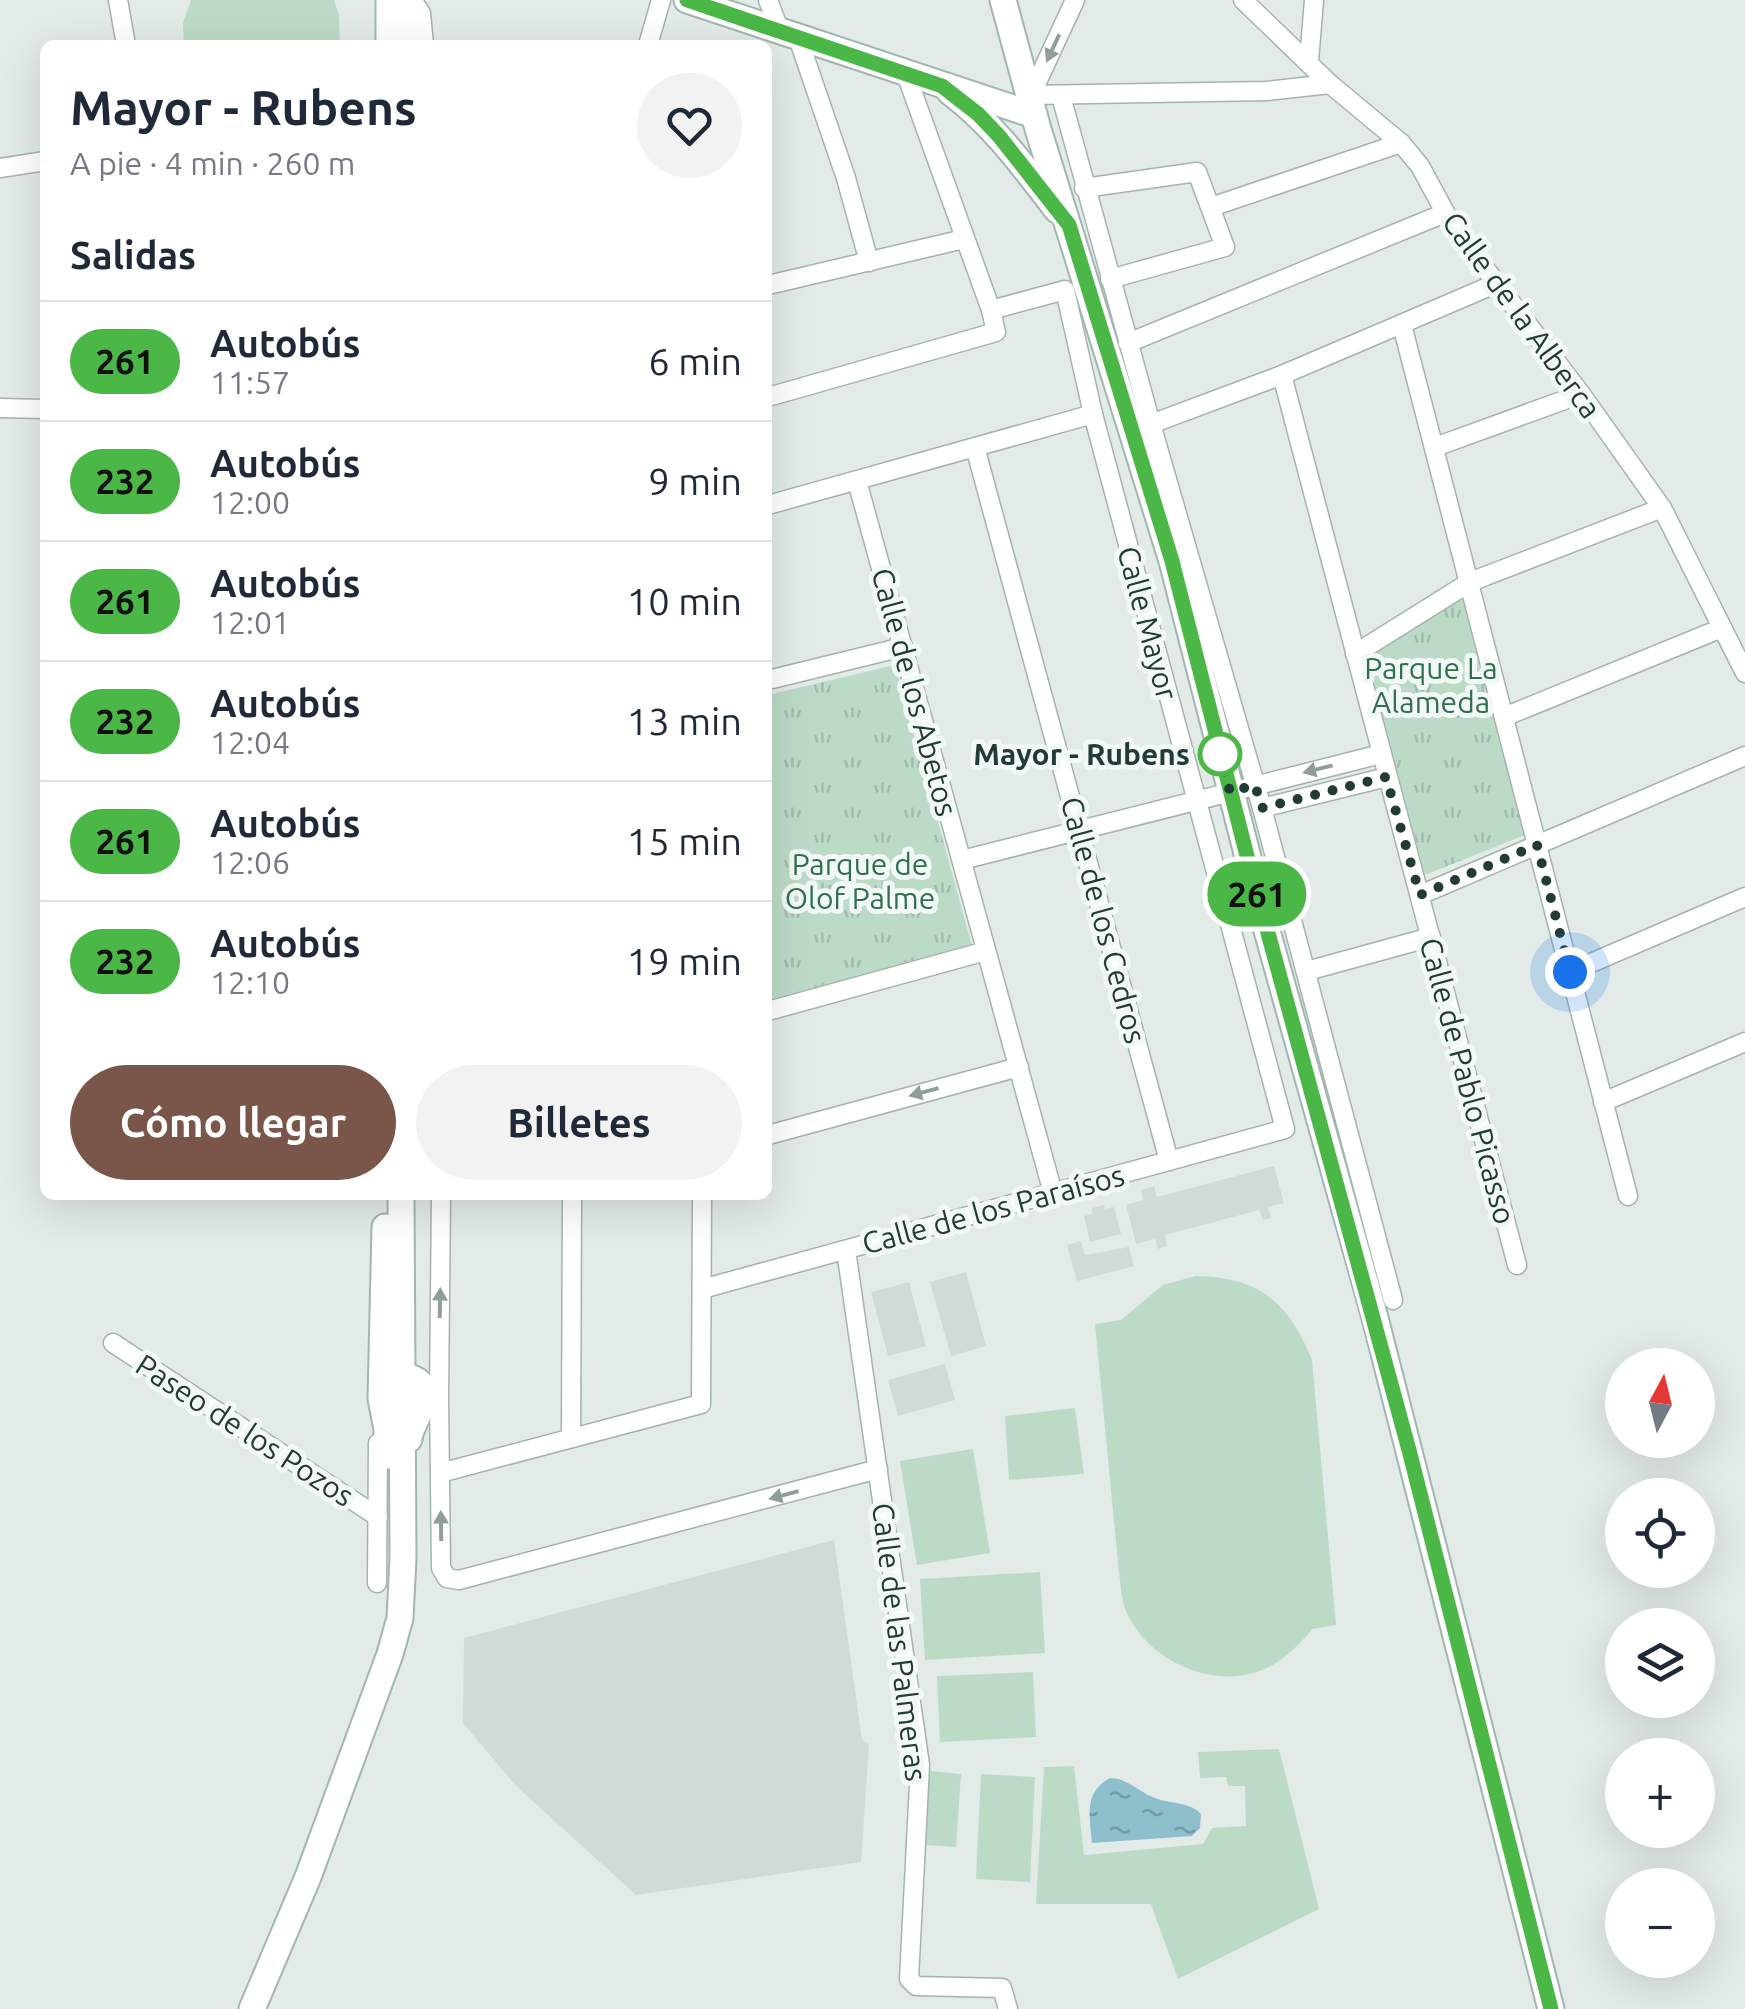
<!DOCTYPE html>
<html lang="es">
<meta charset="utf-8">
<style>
body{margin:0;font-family:Ubuntu,sans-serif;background:#f2f2f3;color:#1f2937;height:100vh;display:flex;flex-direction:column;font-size:38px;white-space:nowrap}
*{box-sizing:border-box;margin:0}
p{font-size:32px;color:#747a83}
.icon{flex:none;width:55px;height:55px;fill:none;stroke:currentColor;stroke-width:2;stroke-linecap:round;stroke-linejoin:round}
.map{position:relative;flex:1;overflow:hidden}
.side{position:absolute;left:40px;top:40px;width:732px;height:1160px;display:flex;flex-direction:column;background:#fff;border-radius:15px;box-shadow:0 10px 40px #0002}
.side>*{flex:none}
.badge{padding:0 20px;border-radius:32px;font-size:35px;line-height:65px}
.needle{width:65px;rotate:7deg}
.buttons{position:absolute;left:1605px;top:1348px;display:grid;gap:20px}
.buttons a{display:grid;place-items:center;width:110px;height:110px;border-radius:50%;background:#fff;box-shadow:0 10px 40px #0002;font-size:50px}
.you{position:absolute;width:50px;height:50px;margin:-25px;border:8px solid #fff;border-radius:50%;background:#1a73e8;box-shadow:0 0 0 15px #1a73e833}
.map>.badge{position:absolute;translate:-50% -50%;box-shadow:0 0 0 5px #fff}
h2{padding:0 30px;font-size:38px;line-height:90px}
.round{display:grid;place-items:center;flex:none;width:105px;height:105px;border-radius:52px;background:#f2f2f3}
.head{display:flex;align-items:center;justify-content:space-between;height:170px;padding:0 30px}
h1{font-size:48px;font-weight:600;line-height:75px}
.button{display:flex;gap:20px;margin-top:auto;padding:20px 30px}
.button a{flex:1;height:115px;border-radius:60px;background:#7a564a;color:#fff;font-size:40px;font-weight:600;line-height:115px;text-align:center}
.button a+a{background:#f2f2f3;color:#1f2937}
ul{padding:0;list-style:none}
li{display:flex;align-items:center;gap:30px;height:120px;padding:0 30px;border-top:2px solid #e0e1e3}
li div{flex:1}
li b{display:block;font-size:38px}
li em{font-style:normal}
li .badge{min-width:110px;font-weight:700;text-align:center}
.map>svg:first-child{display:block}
.built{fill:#d0dbd7}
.grass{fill:url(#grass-tufts)}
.garden{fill:#bcdbc7}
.water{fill:url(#water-ripples)}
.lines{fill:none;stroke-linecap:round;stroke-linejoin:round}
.street-casing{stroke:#a5b3af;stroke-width:21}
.secondary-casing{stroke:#a1b6b0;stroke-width:29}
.street{stroke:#fff;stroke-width:18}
.secondary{stroke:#fff;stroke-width:25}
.oneway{fill:#919d9a}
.line-casing{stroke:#fff;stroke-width:22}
.line{stroke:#4ab747;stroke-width:15}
.walk{stroke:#233b36;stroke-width:10;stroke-dasharray:0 18}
.stop-dot{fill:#fff;stroke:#4ab747;stroke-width:5}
.labels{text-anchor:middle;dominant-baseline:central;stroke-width:10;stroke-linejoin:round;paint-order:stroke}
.street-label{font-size:30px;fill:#233b36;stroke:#f2f8f6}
.park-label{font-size:30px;fill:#30704d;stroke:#f2f8f6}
.stop-label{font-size:30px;font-weight:bold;fill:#233b36;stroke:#f2f8f6;text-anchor:end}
</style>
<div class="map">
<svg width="1745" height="2009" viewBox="0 0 1745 2009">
<defs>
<pattern id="grass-tufts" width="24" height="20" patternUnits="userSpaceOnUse" patternTransform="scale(2.5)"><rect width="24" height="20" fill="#bcdbc7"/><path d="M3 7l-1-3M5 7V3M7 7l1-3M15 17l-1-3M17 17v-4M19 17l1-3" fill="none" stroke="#a1bdac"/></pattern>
<pattern id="water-ripples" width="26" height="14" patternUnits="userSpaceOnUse" patternTransform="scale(2.5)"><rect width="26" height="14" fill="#8dbfcd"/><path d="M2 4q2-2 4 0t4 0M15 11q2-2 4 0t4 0" fill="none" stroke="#739ca7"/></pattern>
</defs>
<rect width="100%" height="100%" fill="#e2ebe8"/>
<g class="built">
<polygon points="1274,1166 1284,1203 1268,1207 1271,1218 1263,1220 1259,1210 1165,1235 1167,1246 1158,1249 1155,1239 1136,1244 1126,1205 1143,1200 1141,1190 1154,1186 1157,1197"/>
<polygon points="1104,1205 1105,1209 1114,1207 1121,1234 1090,1242 1084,1216 1092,1214 1092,1208"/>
<polygon points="1081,1241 1085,1255 1129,1247 1134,1266 1077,1281 1067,1245"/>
<polygon points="966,1272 986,1346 951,1356 930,1282"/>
<polygon points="909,1282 926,1346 888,1356 871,1292"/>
<polygon points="945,1364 955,1400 898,1416 888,1380"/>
<polygon points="834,1540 862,1740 869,1744 861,1862 636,1895 516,1786 463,1723 464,1638"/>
</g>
<g class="grass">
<polygon points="1466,594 1525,835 1425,875 1367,658"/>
<polygon points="895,665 972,946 768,1001 768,695"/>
</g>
<g class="garden">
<polygon points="191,0 334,0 339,16 340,45 184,45 183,23"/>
<path d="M1196 1276C1259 1277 1289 1302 1312 1360L1336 1625 1312 1629C1296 1649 1276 1668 1250 1674 1202 1685 1146 1657 1126 1611 1121 1600 1121 1585 1119 1573L1095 1324 1121 1320 1163 1285Z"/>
<polygon points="1075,1408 1084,1474 1009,1480 1005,1416"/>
<polygon points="973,1449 990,1553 917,1565 900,1461"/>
<polygon points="1040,1572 1045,1653 925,1660 920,1579"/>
<polygon points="1033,1672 1036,1737 940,1742 937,1676"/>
<polygon points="1279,1749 1319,1909 1178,1979 1151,1904 1036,1904 1044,1767 1074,1766 1084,1855 1203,1844 1212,1828 1246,1826 1245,1786 1228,1786 1226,1777 1200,1778 1198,1752"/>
<polygon points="930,1771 961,1774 956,1847 925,1845"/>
<polygon points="981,1774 1035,1777 1030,1882 976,1879"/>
</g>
<path class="water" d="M1110 1778C1127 1778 1139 1792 1155 1798 1170 1804 1191 1802 1201 1814L1200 1828 1192 1836 1092 1843C1090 1817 1083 1792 1110 1778Z"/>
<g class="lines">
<g class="street-casing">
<g id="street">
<polyline points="118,0 126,45"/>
<polyline points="412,0 421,13 424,45"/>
<polyline points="768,0 779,29"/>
<polyline points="1075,0 1031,95 1267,91 1330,84"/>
<polyline points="1243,0 1330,84 1401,143 1420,166 1452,225 1581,394 1662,508 1745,673"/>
<polyline points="797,35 846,178 869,262"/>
<polyline points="648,45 661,0"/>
<polyline points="1309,61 1314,0"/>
<polyline points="906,74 991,310"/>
<polyline points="1061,96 1151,424 1262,808 1393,1300"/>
<polyline points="0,168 45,161"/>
<polyline points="1084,188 1197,172 1225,247 1110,279"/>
<polyline points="1211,207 1401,143"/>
<polyline points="768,285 964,239"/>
<polyline points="1402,325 1628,1196"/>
<polyline points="1128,343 1445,213"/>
<polyline points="1282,375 1517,1265"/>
<polyline points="0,408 45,409"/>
<polyline points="1151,424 1282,375 1495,284"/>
<polyline points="975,447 1169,1161"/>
<polyline points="1435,447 1581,394"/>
<polyline points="857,481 1053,1193"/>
<polyline points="768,505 1093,414"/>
<polyline points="1355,654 1470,582 1662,508"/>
<polyline points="768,680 903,647"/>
<polyline points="1504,717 1722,628"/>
<polyline points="1262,808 1387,777"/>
<polyline points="962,860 1381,754"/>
<polyline points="1420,895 1745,756"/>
<polyline points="1307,971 1431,937"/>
<polyline points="1570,972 1745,897"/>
<polyline points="768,1011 986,951"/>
<polyline points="1603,1102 1745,1042"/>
<polyline points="768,1135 1019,1067"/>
<polyline points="441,1195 439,1397 441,1568 447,1578 459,1580 878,1469"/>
<polyline points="846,1250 920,1765 909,1979 916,1986 1002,1988 1008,2009"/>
<polyline points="702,1289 1285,1129 1093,414 1065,290 991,310 996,332 768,397"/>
<polyline points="113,1343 378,1517"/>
<polyline points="571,1438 572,1195"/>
<polyline points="440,1473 701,1404 702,1195"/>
<polyline points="377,1583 378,1443"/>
</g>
</g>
<g class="secondary-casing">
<g id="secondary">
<polyline points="687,0 1034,115"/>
<polyline points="1003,0 1038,129 1172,561 1264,920 1374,1314 1551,2009"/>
<polyline points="389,45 389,0"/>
<polyline points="408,45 409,0"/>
<path d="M950 92C994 125 1024 167 1057 210"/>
<polyline points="385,1227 381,1399 387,1429 387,1456"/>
<path d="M389 1381C397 1377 405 1374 414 1379 440 1392 411 1419 409 1439"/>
<polyline points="252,2009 308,1877 390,1654 400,1618 403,1558 401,1195"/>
</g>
</g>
<use href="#street" class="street"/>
<use href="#secondary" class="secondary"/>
</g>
<defs><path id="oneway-solid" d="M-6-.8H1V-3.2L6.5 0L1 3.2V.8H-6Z" transform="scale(2.5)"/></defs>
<g class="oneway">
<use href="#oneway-solid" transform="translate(1053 48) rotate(115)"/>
<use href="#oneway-solid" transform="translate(1318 769) rotate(166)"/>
<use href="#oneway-solid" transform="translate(924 1092) rotate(165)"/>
<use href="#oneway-solid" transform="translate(440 1303) rotate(-89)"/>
<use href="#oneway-solid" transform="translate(784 1495) rotate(165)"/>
<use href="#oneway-solid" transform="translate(441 1526) rotate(-91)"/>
</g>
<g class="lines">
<g class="line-casing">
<polyline id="line" points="687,0 942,86 978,114 999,136 1069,225 1172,561 1247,856 1409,1450 1551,2009"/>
</g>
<use href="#line" class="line"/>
<polyline class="walk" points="1220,754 1230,792 1255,785 1262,808 1386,777 1420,895 1537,845 1570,972"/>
</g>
<circle class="stop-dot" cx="1220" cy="754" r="20"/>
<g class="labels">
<g class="street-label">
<text transform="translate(1522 315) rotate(54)">Calle de la Alberca</text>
<text transform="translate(1148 623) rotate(75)">Calle Mayor</text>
<text transform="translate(915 692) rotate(75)">Calle de los Abetos</text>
<text transform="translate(1104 920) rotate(75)">Calle de los Cedros</text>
<text transform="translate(1468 1081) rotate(75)">Calle de Pablo Picasso</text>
<text transform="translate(993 1209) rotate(-15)">Calle de los Paraísos</text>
<text transform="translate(245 1430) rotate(33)">Paseo de los Pozos</text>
<text transform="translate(900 1642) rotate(83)">Calle de las Palmeras</text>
</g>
<g class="park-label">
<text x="1431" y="668">Parque La<tspan x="1431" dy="34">Alameda</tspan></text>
<text x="860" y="864">Parque de<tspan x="860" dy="34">Olof Palme</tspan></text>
</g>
<g class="stop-label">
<text x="1190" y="754">Mayor - Rubens</text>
</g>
</g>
</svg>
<div class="buttons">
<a><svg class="needle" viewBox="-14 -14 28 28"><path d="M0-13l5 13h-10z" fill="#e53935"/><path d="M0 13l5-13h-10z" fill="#747a83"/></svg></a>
<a><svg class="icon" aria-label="locate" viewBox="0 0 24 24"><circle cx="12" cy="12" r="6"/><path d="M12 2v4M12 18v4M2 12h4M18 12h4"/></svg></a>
<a><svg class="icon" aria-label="layers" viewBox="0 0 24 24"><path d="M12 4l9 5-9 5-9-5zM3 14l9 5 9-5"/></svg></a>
<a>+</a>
<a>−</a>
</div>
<div class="you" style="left:1570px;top:972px"></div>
<b class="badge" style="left:1257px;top:894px;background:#4ab747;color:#111">261</b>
<section class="side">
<div class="head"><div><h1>Mayor - Rubens</h1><p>A pie · 4 min · 260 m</p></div><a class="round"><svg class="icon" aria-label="heart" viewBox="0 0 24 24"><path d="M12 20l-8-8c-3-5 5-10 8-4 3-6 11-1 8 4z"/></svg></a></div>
<h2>Salidas</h2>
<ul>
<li><span class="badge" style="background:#4ab747;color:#111">261</span><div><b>Autobús</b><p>11:57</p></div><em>6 min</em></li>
<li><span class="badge" style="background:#4ab747;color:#111">232</span><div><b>Autobús</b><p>12:00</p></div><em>9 min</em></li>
<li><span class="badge" style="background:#4ab747;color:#111">261</span><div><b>Autobús</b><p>12:01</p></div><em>10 min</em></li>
<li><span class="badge" style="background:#4ab747;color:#111">232</span><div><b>Autobús</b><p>12:04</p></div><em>13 min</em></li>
<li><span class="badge" style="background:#4ab747;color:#111">261</span><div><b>Autobús</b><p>12:06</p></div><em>15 min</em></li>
<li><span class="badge" style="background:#4ab747;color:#111">232</span><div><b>Autobús</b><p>12:10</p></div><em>19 min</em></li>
</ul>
<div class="button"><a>Cómo llegar</a><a>Billetes</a></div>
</section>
</div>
